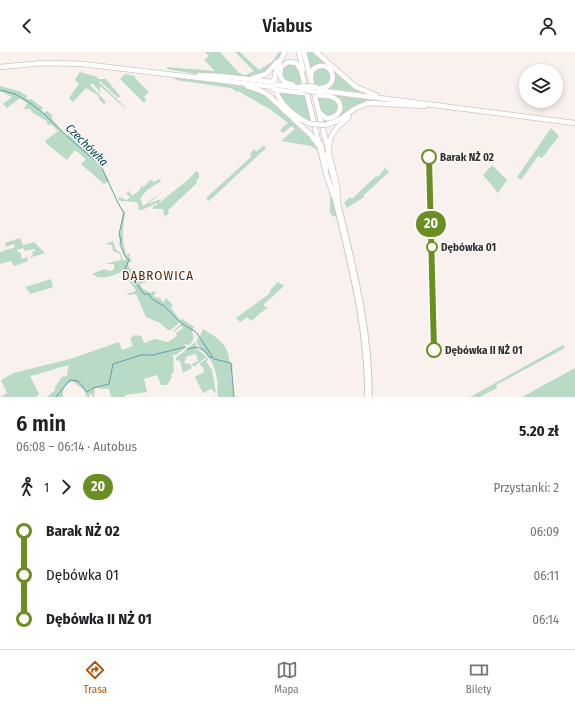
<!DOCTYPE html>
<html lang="pl">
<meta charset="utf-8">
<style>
body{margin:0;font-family:"Fira Sans Condensed",sans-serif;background:#f2f2f2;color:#202124;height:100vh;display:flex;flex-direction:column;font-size:15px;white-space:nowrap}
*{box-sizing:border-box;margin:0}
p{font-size:13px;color:#757577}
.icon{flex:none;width:22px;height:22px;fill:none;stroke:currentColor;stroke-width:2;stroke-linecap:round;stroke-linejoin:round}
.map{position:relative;height:345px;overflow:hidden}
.sheet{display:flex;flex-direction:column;background:#fff;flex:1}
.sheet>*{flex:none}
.badge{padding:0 8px;border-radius:13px;font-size:14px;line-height:26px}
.fabs{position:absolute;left:519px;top:12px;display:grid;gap:8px}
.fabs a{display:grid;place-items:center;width:44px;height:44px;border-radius:50%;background:#fff;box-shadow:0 2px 6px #0003;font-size:20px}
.map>.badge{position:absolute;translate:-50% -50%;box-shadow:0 0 0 2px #fff}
.legs{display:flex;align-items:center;gap:6px;height:44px;padding:0 16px;font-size:13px}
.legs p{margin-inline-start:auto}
.summary{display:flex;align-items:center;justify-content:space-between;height:68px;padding:0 16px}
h1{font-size:22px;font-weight:600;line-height:30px}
ul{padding:0 16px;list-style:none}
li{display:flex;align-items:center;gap:14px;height:44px;font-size:15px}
li i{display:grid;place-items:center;width:6px;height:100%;margin:0 5px;background:currentColor}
li i::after{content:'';width:10px;height:10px;margin:-5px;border:3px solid;border-radius:50%;background:#fff}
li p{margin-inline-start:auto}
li:first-child i{background:linear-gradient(#0000 50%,currentColor 0)}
li:last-child i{background:linear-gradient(currentColor 50%,#0000 0)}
header{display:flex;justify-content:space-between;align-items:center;height:52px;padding:0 16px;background:#fff;font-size:18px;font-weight:600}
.tabs{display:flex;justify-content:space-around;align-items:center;height:56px;border-top:1px solid #e0e0e0;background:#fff;font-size:11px;color:#757577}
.tabs a{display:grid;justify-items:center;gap:2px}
.tabs .current{color:#b45309}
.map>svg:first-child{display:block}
.green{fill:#b9dac4}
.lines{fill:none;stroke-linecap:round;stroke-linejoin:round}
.stream{stroke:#5f9fb0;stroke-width:1}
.major-casing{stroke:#cfc7c3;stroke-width:5.5}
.highway-casing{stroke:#cfc7c3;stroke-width:6}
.major{stroke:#fff;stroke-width:3.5}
.highway{stroke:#fff;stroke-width:4.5}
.highway-bridge-casing{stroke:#cfc7c3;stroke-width:6;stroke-linecap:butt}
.highway-bridge{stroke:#fff;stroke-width:4.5}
.line-1-casing{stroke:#fff;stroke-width:9}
.line-1{stroke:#6b8e23;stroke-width:6}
.stop-1-dot{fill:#fff;stroke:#6b8e23;stroke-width:2}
.labels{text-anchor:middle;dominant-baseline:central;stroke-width:3;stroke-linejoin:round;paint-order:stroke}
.stop-label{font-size:11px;font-weight:bold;fill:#312e2c;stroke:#fff;text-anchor:start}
.water-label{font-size:12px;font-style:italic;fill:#003d4a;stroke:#fff}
.quarter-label{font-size:13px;letter-spacing:1px;fill:#57280b;stroke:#fff}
</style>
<header><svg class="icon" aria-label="back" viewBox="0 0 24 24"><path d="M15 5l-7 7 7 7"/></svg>Viabus<svg class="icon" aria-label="person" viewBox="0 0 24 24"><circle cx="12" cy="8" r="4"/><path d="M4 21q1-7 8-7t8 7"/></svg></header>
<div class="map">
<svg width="575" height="345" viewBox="0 0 575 345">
<rect width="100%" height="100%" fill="#f9f1ed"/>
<g class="green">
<polygon points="205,0 220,0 239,21 245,23 254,19 235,0 240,0 259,18 272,10 279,0 283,0 268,19 252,26 196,22 167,17 167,15 215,19 204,8 209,4"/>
<polygon points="305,0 315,0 366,41 325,36 329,34 333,21 320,13 310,23 310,14"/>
<polygon points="293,11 300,17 302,33 301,31 300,33 285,30 280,20 287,12"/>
<polygon points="321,14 330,19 331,30 321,35 317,35 317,33 313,34 312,25 317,24 312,24 313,20"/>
<polygon points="80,20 97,25 98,27 106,27 120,44 118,46 100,29 99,30 125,55 125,56 100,34 100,41 99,41 99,38 92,31 90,33 106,50 104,52 99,47 99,44 86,36 73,50 69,46 79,32 75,28"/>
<polygon points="125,22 135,24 135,26 149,40 144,45 146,47 144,51 120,27"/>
<polygon points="172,23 246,35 262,40 308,81 318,94 337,160 335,161 337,163 333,165 330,160 330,143 317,98 311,94 281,89 295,77 292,74 283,81 280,78 288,71 271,58 238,39 237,40 231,36 176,28"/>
<polygon points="0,34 19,39 27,44 26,46 29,48 31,47 43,56 41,58 44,61 47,59 52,63 52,67 66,84 72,80 100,107 97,109 109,129 104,132 81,112 86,107 75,98 67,108 47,92 45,89 58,79 51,72 49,73 47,71 47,69 33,61 30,57 24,57 27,51 20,46 7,56 3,52 12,45 0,39"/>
<path d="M277 38 302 43 304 42 314 71C310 69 308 70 305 69 293 65 282 49 277 38Z"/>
<polygon points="319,41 416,54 368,51 341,66 322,72 322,65 337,64 339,50"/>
<polygon points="316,43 319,46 334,46 340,55 334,65 322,63"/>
<polygon points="551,76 559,84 542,106 538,104 521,128 517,125"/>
<polygon points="264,93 266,96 209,149 206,146 252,104 250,102 254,97 256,100"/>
<polygon points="492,113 507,128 498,141 483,123"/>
<polygon points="385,116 389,120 364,143 364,145 347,156 344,151 350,145 352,147 376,124 378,125"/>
<polygon points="196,119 199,121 199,126 196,129 197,131 168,158 169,161 166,164 164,163 163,157 153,157 153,154 157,153 157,151 142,158 138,157 139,154 137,150 121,149 118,147 119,145 127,148 130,145 127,142 127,140 129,139 132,144 139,139 142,133 143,136 150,128 155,130 159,127 161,128 160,130 147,138 140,147 143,154 162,140 148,152 161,147 159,151 189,127"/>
<path d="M123 159 125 160C123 177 121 185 126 203L131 201 129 204 132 209 128 210 129 216 133 219 136 218V219L132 221 135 224 137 221 138 225 142 223 146 230 140 232 142 236 151 241 154 239 156 241 154 243 155 246 157 245 161 247 162 249 164 250 166 246 173 253 171 256 180 268 182 267 194 275 192 280C195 286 193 289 189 293L184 292 186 295 176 303H173L174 320 171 322 172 325 167 333H161L157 323 144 327 147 340 125 343V345H111L109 337 95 336 94 345H92V342H90V345H87L83 337 72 329C65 332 62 338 63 345H47L55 338V335L62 325 67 324 68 315 70 313C55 316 45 321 30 324L39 342 36 345H1L7 341 1 328 14 321 70 307 119 290 122 298 133 294 130 286 135 283 141 284 144 291 155 287 168 290 177 284 176 281 183 276 181 274 174 280 173 279 181 272 176 267 179 271 171 278H168L160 271 146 265 136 242 128 243 127 242 136 239 133 234 121 220C111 224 101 229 92 222L104 217 109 219 114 218V212H106L108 211 121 208 120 202 113 199 112 193 106 192 113 189 116 198 120 200 123 208H126L119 186Z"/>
<polygon points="20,186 23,193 34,190 45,201 29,206 33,203 32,200 35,199 35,197 25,199 23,196 17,198 18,200 20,200 22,207 27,205 28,209 14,214 11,209 0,212 0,200 15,195 14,192 6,195 5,191"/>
<polygon points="51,227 53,235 31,242 25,235"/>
<polygon points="278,230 284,234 264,252 265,255 268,255 251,269 247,265 240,270 236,266 269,242 271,237"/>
<path d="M203 277C215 284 230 293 229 309L232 312 233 317H231L234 345H218L217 335H218C217 325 215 315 210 307 205 300 199 297 196 289L200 284Z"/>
<polygon points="195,290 197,297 207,305 196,313 195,315 191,312 198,309 196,302 187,304 184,311 190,312 192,316 183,321 180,309 176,308 176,306"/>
<polygon points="563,293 565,296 496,333 497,336 480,345 470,345"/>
<polygon points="208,306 208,308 206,309 212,318 216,341 211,337 203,341 195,325 204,320 203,315 199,312"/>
<polygon points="575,316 575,345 522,345"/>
</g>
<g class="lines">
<g class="stream">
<polyline points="0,38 15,42 30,51 43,61 70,87 98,111 102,116 118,151 124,161 119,182 121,188 120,192 125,204 129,208 124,219 135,226 136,231 144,242 149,242 152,247 164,254 181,271 196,280 214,307 231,311 234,345"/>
<polyline points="182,296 185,295"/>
<polyline points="187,297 197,295 205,299 209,305 212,305"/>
<polyline points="56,345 70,328 78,329 87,340 93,336 109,332 113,312 141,303 153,303 181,296"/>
</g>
<g class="major-casing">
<g id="major">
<polyline points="321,91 327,116"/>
<polyline points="327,101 336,140"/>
<path d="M334 144C350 213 367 273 367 345"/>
<path d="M338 149C354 217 370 274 370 345"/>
</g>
</g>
<g class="highway-casing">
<g id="highway">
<path d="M285 0C271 22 269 40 290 59 297 65 303 69 311 72"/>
<polyline points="299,0 303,18"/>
<polyline points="304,0 337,134 338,151"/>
<polyline points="316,0 356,35 376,43"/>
<polyline points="0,15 43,11 83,12 274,35"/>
<polyline points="199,23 220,24 273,30"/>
<path d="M311 25C311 20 313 16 317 15 333 8 341 35 320 36"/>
<polyline points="253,26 266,22 277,10"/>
<polyline points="276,33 303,36"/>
<polyline points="293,33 284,30 280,24 281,15 288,10 296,11 301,18 327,125 334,145"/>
<polyline points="247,34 259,38 267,42 311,83 318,93"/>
<polyline points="277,38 304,41"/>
<polyline points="316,38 575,71"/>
<path d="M318 43C323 44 329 43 334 46 347 52 338 68 326 66L320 61"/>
<polyline points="325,73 337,69 356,56 368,51 425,54"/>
<path d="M329 96C329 81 339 73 349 65"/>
</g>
</g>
<use href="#major" class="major"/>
<use href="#highway" class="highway"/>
<g class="highway-bridge-casing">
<g id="highway-bridge">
<polyline points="274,33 276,33"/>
<polyline points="302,34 316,35"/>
<polyline points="274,37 277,38"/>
<polyline points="303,38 317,40"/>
<polyline points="311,72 325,73"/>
</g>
</g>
<use href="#highway-bridge" class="highway-bridge"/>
</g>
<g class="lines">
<g class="line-1-casing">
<polyline id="line-1" points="429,105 434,298"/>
</g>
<use href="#line-1" class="line-1"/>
</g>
<g class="stop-1-dot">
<circle cx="429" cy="105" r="7"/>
<circle cx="432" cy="195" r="5"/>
<circle cx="434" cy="298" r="7"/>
</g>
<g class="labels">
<g class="stop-label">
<text x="440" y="105">Barak NŻ 02</text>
<text x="441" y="195">Dębówka 01</text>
<text x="445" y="298">Dębówka II NŻ 01</text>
</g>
<g class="water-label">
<text transform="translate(87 93) rotate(45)">Czechówka</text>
</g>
<g class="quarter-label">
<text x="158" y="223">DĄBROWICA</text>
</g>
</g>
</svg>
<div class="fabs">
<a><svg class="icon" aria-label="layers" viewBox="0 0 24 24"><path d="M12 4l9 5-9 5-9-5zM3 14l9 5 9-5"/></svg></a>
</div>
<b class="badge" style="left:431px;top:172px;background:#6b8e23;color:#fff">20</b>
</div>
<section class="sheet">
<div class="summary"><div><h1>6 min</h1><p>06:08 – 06:14 · Autobus</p></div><b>5.20 zł</b></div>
<div class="legs"><svg class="icon" aria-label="walk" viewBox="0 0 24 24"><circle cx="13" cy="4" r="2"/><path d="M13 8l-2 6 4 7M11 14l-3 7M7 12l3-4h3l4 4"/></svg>1<svg class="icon" aria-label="forward" viewBox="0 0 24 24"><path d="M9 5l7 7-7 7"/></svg><b class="badge" style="background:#6b8e23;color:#fff">20</b><p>Przystanki: 2</p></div>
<ul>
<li><i style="color:#6b8e23"></i><b>Barak NŻ 02</b><p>06:09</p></li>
<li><i style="color:#6b8e23"></i><span>Dębówka 01</span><p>06:11</p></li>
<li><i style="color:#6b8e23"></i><b>Dębówka II NŻ 01</b><p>06:14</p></li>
</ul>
</section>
<nav class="tabs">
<a class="current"><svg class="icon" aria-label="directions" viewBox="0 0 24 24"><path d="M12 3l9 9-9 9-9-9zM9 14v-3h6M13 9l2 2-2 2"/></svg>Trasa</a>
<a><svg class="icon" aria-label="map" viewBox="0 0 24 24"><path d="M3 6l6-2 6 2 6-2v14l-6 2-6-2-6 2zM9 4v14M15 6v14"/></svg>Mapa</a>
<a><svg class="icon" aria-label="tickets" viewBox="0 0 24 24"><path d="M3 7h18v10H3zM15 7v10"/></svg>Bilety</a>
</nav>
